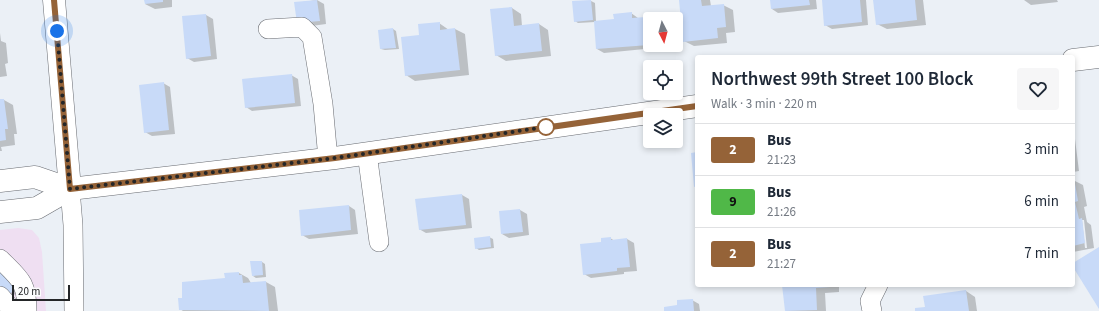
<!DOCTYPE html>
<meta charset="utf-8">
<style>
body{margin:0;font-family:"Source Sans 3",sans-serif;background:#f6f6f7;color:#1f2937;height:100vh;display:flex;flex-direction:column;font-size:15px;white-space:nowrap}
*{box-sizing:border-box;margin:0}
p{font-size:13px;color:#747a83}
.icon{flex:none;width:22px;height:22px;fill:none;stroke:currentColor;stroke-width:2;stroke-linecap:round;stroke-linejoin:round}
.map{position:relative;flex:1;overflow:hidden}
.drawer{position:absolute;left:695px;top:55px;width:380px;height:232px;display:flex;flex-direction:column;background:#fff;border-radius:4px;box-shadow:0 2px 6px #0003}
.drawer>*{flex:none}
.badge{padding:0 8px;border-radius:3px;font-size:14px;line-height:26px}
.needle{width:26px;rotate:174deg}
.fabs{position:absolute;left:643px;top:12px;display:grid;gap:8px}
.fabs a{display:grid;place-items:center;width:40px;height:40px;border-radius:4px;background:#fff;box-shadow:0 2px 6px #0003;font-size:20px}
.scale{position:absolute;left:12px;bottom:10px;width:58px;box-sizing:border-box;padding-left:4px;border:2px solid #242628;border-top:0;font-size:11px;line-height:14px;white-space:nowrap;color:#242628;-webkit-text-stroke:3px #fcfdfe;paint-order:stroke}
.you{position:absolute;width:20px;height:20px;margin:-10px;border:3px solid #fff;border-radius:50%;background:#1a73e8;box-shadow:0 0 0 6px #1a73e833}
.map>.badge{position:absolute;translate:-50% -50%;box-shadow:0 0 0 2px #fff}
.round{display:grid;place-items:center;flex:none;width:42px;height:42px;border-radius:4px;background:#f6f6f7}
.headline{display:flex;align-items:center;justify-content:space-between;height:68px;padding:0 16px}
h1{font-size:19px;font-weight:600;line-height:30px}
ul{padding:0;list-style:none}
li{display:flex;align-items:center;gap:12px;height:52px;padding:0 16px;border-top:1px solid #e0e1e3}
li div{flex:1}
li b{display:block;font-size:15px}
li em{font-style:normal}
li .badge{min-width:44px;font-weight:700;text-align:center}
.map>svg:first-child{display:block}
.commercial{fill:#efdff2}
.shadow{fill:#0003;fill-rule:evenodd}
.building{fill:#c8daf8}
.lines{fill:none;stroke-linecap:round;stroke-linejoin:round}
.minor-casing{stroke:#686b71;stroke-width:20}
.major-casing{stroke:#686b71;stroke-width:23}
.minor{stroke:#fff;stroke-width:19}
.major{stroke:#fff;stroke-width:22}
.line-casing{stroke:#fff;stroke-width:9}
.line{stroke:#956338;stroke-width:6}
.walk{stroke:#242628;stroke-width:4;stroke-dasharray:0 7.2}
.stop-dot{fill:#fff;stroke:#956338;stroke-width:2}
</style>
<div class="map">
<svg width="1099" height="311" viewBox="0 0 1099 311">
<rect width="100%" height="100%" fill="#ebf0f6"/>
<polygon class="commercial" points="18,228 32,230 39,238 42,252 46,311 0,311 0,230"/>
<g class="shadow">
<polygon points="145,0 172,0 172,7 155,9 145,4"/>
<polygon points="317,0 324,4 326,24 304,27 296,3"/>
<polygon points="680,0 710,0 711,6 723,5 733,10 735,32 726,33 727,43 694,46 684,41"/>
<polygon points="771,0 816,0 817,9 778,13 772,9"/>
<polygon points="823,0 866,0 868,25 832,29 825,25"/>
<polygon points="874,0 923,0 926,25 887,29 877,24"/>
<polygon points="1024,0 1057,0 1058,2 1031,5"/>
<polygon points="591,1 595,3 596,22 615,20 631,13 638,18 646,18 650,20 650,45 655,45 655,48 604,53 597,49 595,22 578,23 575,21 573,2"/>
<polygon points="512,8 521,14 522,26 539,24 548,30 551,56 506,61 496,55"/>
<polygon points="206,15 213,19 217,59 194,62 187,58 183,17"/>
<polygon points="439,23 449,30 455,29 465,34 469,75 415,81 406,75 420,36"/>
<polygon points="393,29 396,31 399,49 385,50 381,49"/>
<polygon points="0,33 1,41 6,43 8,63 5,64 7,76 0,77"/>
<polygon points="291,75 298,79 301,106 252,111 246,107"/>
<polygon points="163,83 170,87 175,134 152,136 145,132"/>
<polygon points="0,100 4,100 13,105 17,134 14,134 15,145 1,147 2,151 0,151"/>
<polygon points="1073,123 1079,171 1073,172"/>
<path d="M1073 180 1083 185 1087 206 1084 207 1087 222 1091 225 1094 248 1073 252ZM1082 220H1084L1087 248H1085Z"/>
<polygon points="462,195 469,199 472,228 426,233 419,229"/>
<polygon points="349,206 355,210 358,234 309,239 302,235"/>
<polygon points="520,210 527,214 529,235 509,238 502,234"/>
<polygon points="489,237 493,239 494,248 479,250 476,248"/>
<polygon points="610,238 615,241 627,239 634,243 637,271 624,272 624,274 591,278 584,274 602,242"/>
<polygon points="262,262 265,264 266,277 256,278 253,276"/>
<polygon points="239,273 248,278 251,283 266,282 275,287 278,311 183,311 180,309 226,278"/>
<polygon points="783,285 839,285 839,292 825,293 826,311 786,311"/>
<polygon points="2,288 20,289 12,297"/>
<polygon points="966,291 975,297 977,311 916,311"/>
<polygon points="692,300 699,304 700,311 665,311"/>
</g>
<g class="building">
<polygon points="144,0 163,0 163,2 145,4"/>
<polygon points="317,0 320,21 297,23 294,2"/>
<polygon points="591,0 593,20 574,22 572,1"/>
<polygon points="679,0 701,0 702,6 724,4 726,27 717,28 718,38 683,42"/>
<polygon points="770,0 809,0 810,5 771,9"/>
<polygon points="822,0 860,0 862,22 824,26"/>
<polygon points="873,0 915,0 917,20 876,25"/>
<polygon points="512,7 514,26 539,23 542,51 495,56 490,9"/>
<polygon points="632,12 632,18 646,17 649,45 596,49 594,21 614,19 613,14"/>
<polygon points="206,14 211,56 186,59 182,16"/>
<polygon points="440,22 440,30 455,28 460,70 405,76 401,37 419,35 418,24"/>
<polygon points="393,28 396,48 380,49 378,30"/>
<polygon points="292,74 295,103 245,108 242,79"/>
<polygon points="164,82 169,130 144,133 139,85"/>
<polygon points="0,99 4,99 8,129 5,129 6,140 0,141"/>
<polygon points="697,152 697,186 694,187 691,153"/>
<polygon points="1074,178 1078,201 1075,202 1079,219 1082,218 1085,243 1073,246"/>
<polygon points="462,194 466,225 419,230 415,199"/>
<polygon points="349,205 351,230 301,236 299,210"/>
<polygon points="520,209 523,232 501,234 499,211"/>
<polygon points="490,236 491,247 475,249 474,238"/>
<polygon points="611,237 611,240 627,238 630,267 617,268 617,271 583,275 580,244 601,242 601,238"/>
<polygon points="1099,247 1099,309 1073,267 1073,263"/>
<polygon points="250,261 262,261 263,275 252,276"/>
<polygon points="0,271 17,287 8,296 0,287"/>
<polygon points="239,272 239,275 242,275 243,283 266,281 269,311 179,310 178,298 182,298 182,282 225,278 224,273"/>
<polygon points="782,285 830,285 830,287 816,288 817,310 785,311"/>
<polygon points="966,290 969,311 915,311 915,308 925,307 923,296"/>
<polygon points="693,299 694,311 664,311 664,307 677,305 677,300"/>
</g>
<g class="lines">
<g class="minor-casing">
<g id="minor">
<polyline points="268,29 302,27 312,37 323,104 328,159"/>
<polyline points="367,153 379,242"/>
<polyline points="70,189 73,225 74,311"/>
<path d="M0 259C20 279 27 282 27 311"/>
<polyline points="0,296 13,311"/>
<polyline points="872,311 870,301 878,285"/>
</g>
</g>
<g class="major-casing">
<g id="major">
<polyline points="54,0 70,189"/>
<polyline points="1073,60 1099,57"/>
<polyline points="0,181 35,177 70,189"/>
<polyline points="0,212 37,208 70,189 335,158 697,106"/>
</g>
</g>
<use href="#minor" class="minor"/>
<use href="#major" class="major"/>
</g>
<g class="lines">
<g class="line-casing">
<polyline id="line" points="54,0 70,189 335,158 697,106"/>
</g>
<use href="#line" class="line"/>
<polyline class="walk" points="57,31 70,189 335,158 546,127"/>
</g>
<circle class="stop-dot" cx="546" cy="127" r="8"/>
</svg>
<div class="fabs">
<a><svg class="needle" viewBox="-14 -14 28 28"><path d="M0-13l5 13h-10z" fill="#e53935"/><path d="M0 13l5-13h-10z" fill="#747a83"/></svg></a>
<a><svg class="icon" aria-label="locate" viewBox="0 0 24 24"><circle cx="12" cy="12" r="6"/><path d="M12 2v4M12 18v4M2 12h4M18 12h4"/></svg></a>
<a><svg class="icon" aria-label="layers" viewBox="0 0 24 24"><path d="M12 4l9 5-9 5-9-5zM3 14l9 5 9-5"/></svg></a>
</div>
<div class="scale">20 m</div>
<div class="you" style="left:57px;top:31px"></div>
<section class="drawer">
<div class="headline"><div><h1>Northwest 99th Street 100 Block</h1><p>Walk · 3 min · 220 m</p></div><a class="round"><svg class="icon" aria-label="heart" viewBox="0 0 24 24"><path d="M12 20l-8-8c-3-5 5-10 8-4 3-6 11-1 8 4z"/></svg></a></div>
<ul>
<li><span class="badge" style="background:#956338;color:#fff">2</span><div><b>Bus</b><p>21:23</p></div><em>3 min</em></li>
<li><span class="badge" style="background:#50b848;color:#111">9</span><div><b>Bus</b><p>21:26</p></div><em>6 min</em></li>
<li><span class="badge" style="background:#956338;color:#fff">2</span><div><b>Bus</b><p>21:27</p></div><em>7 min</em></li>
</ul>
</section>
</div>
